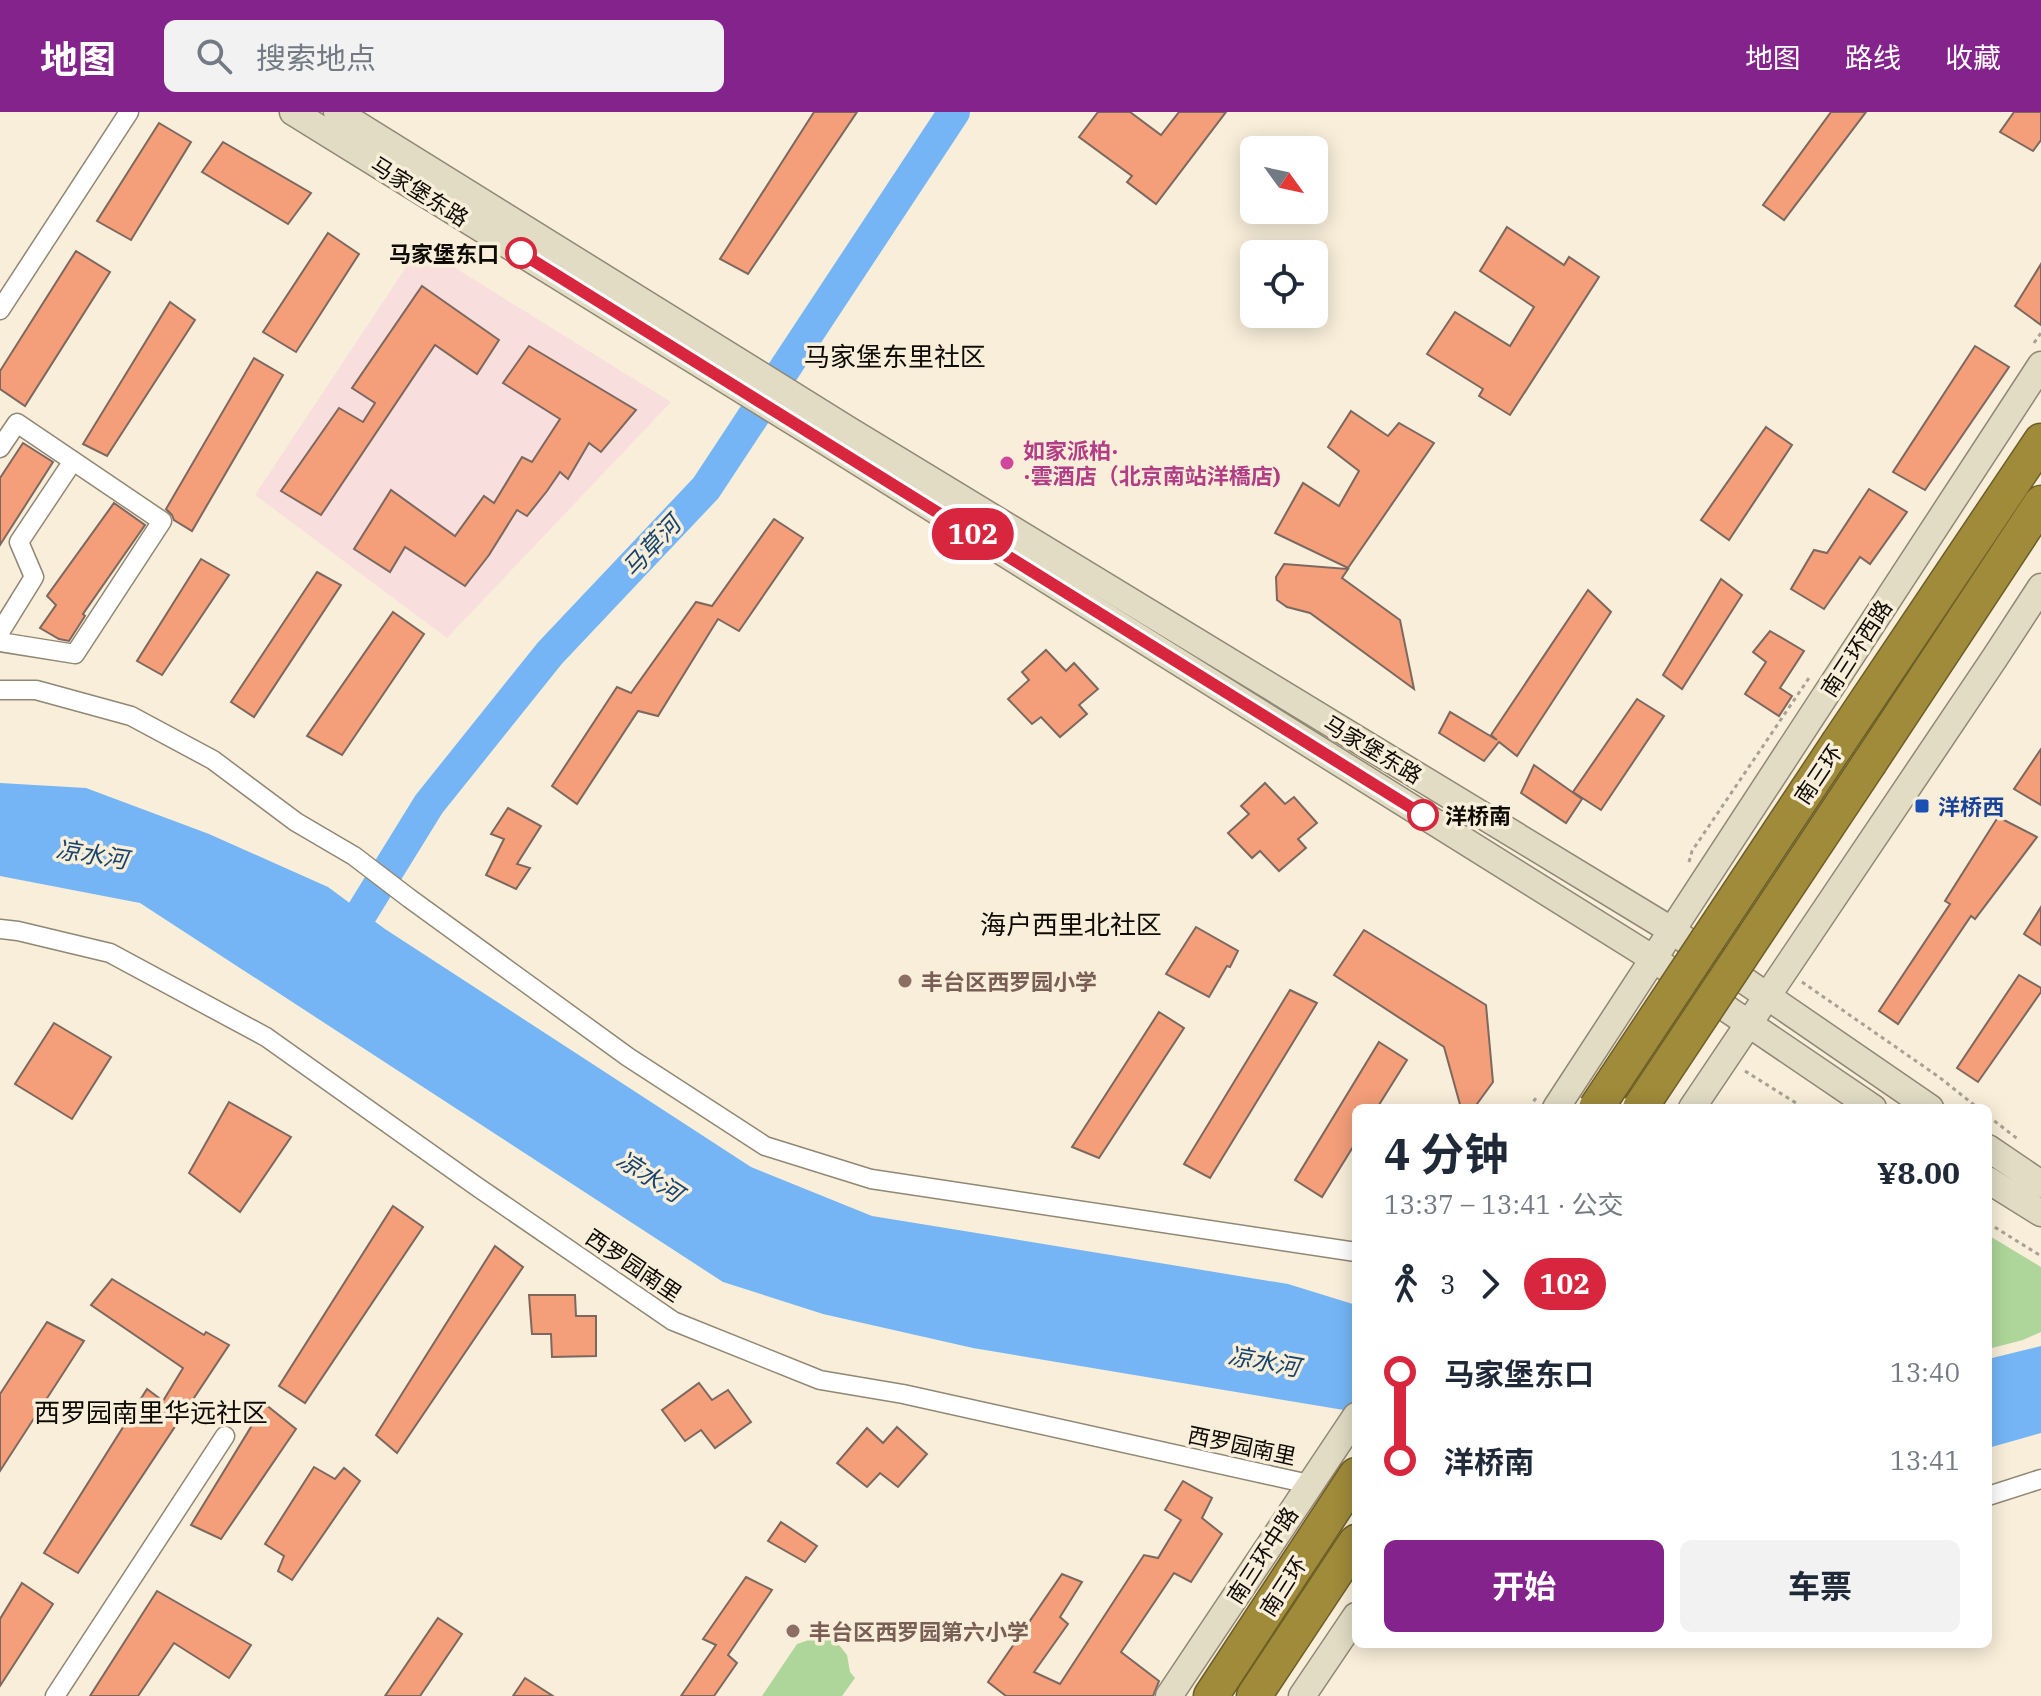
<!DOCTYPE html>
<html lang="zh">
<meta charset="utf-8">
<style>
body{margin:0;font-family:"IBM Plex Serif","Noto Sans SC",serif;background:#f2f2f3;color:#1f2937;height:100vh;display:flex;flex-direction:column;font-size:30px;white-space:nowrap}
*{box-sizing:border-box;margin:0}
p{font-size:26px;color:#747a83}
.icon{flex:none;width:44px;height:44px;fill:none;stroke:currentColor;stroke-width:2;stroke-linecap:round;stroke-linejoin:round}
.map{position:relative;flex:1;overflow:hidden}
.drawer{position:absolute;left:1352px;top:992px;width:640px;height:544px;display:flex;flex-direction:column;background:#fff;border-radius:12px;box-shadow:0 4px 20px #0003}
.drawer>*{flex:none}
.badge{padding:0 16px;border-radius:26px;font-size:28px;line-height:52px}
.needle{width:52px;rotate:123deg}
.controls{position:absolute;left:1240px;top:24px;display:grid;gap:16px}
.controls a{display:grid;place-items:center;width:88px;height:88px;border-radius:12px;background:#fff;box-shadow:0 4px 20px #0003;font-size:40px}
.map>.badge{position:absolute;translate:-50% -50%;box-shadow:0 0 0 4px #fff}
.legs{display:flex;align-items:center;gap:12px;height:88px;padding:0 32px;font-size:26px}
.legs p{margin-inline-start:auto}
.summary{display:flex;align-items:center;justify-content:space-between;height:136px;padding:0 32px}
h1{font-size:44px;font-weight:700;line-height:60px}
.button{display:flex;gap:16px;margin-top:auto;padding:16px 32px}
.button a{flex:1;height:92px;border-radius:12px;background:#85238d;color:#fff;font-size:32px;font-weight:700;line-height:92px;text-align:center}
.button a+a{background:#f2f2f3;color:#1f2937}
ul{padding:0 32px;list-style:none}
li{display:flex;align-items:center;gap:28px;height:88px;font-size:30px}
li i{display:grid;place-items:center;width:12px;height:100%;margin:0 10px;background:currentColor}
li i::after{content:'';width:20px;height:20px;margin:-10px;border:6px solid;border-radius:50%;background:#fff}
li p{margin-inline-start:auto}
li:first-child i{background:linear-gradient(#0000 50%,currentColor 0)}
li:last-child i{background:linear-gradient(currentColor 50%,#0000 0)}
header{display:flex;align-items:center;gap:48px;box-sizing:border-box;height:112px;padding:0 40px;background:#85238d;color:#fff}
header strong{font-size:38px}
nav{display:flex;gap:44px;margin-inline-start:auto;font-size:28px}
.search{width:560px;height:72px;background:#f2f2f3;display:flex;align-items:center;gap:20px;box-sizing:border-box;padding:0 28px;border-radius:12px;color:#747a83;font-size:30px}
.map>svg:first-child{display:block}
.commercial{fill:#f9dede}
.green{fill:#aed69a}
.water{fill:#75b5f6}
.lines{fill:none;stroke-linecap:round;stroke-linejoin:round}
.river{stroke:#75b5f6;stroke-width:32}
.building{fill:#f49e7a;stroke:#7c685f;stroke-width:2}
.street-casing{stroke:#908774;stroke-width:21}
.secondary-casing{stroke:#908774;stroke-width:29}
.highway-casing{stroke:#6c5e27;stroke-width:37}
.path{stroke:#a9a191;stroke-width:3;stroke-dasharray:4 4;stroke-linecap:butt}
.street{stroke:#fff;stroke-width:18}
.secondary{stroke:#e2dcc4;stroke-width:26}
.highway{stroke:#9f8b3a;stroke-width:34}
.highway-bridge-casing{stroke:#6c5e27;stroke-width:37;stroke-linecap:butt}
.highway-bridge{stroke:#9f8b3a;stroke-width:34}
.line-1-casing{stroke:#fff;stroke-width:18}
.line-1{stroke:#d7263d;stroke-width:12}
.stop-1-dot{fill:#fff;stroke:#d7263d;stroke-width:4}
.hotel-dot{fill:#d1479c;stroke:#f8eed9;stroke-width:3}
.transit-dot{fill:#1a4fb4;stroke:#f8eed9;stroke-width:3}
.education-dot{fill:#8d6e63;stroke:#f8eed9;stroke-width:3}
.labels{text-anchor:middle;dominant-baseline:central;stroke-width:7;stroke-linejoin:round;paint-order:stroke}
.street-label{font-size:22px;fill:#0e0b05;stroke:#f8eed9}
.stop-label{font-size:22px;font-weight:bold;fill:#0e0b05;stroke:#f8eed9;text-anchor:end}
.hotel-label{font-size:22px;font-weight:bold;fill:#b23c85;stroke:#f8eed9;text-anchor:start}
.transit-label{font-size:22px;font-weight:bold;fill:#164399;stroke:#f8eed9;text-anchor:start}
.education-label{font-size:22px;font-weight:bold;fill:#785e54;stroke:#f8eed9;text-anchor:start}
.water-label{font-size:24px;font-style:italic;fill:#17446e;stroke:#f8eed9}
.quarter-label{font-size:26px;fill:#0e0b05;stroke:#f8eed9}
</style>
<header>
<strong>地图</strong>
<div class="search"><svg class="icon" aria-label="search" viewBox="0 0 24 24"><circle cx="10" cy="10" r="6"/><path d="M15 15l6 6"/></svg>搜索地点</div>
<nav><a>地图</a><a>路线</a><a>收藏</a></nav>
</header>
<div class="map">
<svg width="2041" height="1584" viewBox="0 0 2041 1584">
<rect width="100%" height="100%" fill="#f8eed9"/>
<polygon class="commercial" points="420,134 671,290 447,526 255,383"/>
<g class="green">
<polygon points="1988,1123 2041,1155 2041,1220 2023,1228 1988,1237"/>
<polygon points="815,1526 835,1528 847,1543 850,1560 855,1566 842,1584 762,1584 797,1532"/>
</g>
<g class="water">
<polygon points="0,671 86,676 209,722 328,775 385,817 751,1055 872,1104 1288,1172 1356,1193 1356,1300 973,1236 823,1202 723,1170 140,791 0,764"/>
<polygon points="2041,1234 2041,1321 1988,1336 1988,1247"/>
</g>
<g class="lines">
<polyline class="river" points="340,836 429,692 550,541 706,376 954,0"/>
</g>
<g class="building">
<polygon points="814,0 857,0 748,162 720,147"/>
<polygon points="1098,0 1130,0 1161,23 1179,0 1226,0 1156,92 1127,70 1132,64 1079,25"/>
<polygon points="1831,0 1866,0 1784,108 1763,93"/>
<polygon points="2014,0 2041,0 2041,28 2033,39 2000,20"/>
<polygon points="159,11 191,30 131,128 97,109"/>
<polygon points="223,30 311,81 288,112 202,60"/>
<polygon points="1507,115 1564,153 1569,145 1599,165 1510,303 1479,284 1483,277 1427,242 1455,200 1510,234 1534,195 1480,159"/>
<polygon points="328,121 359,142 296,240 263,220"/>
<polygon points="76,139 110,160 25,294 0,277 0,259"/>
<polygon points="2041,152 2041,213 2015,194"/>
<polygon points="422,174 499,228 477,262 435,233 321,403 281,379 339,296 363,310 375,291 352,276"/>
<polygon points="170,190 195,208 107,344 83,332"/>
<polygon points="529,234 636,298 601,340 589,331 568,367 560,360 547,379 527,404 517,398 489,443 465,474 405,435 390,460 354,437 391,378 455,424 484,384 494,391 522,345 532,350 560,307 503,271"/>
<polygon points="1975,234 2009,255 1925,378 1893,360"/>
<polygon points="254,246 283,263 192,419 174,408 172,403 166,397"/>
<polygon points="1351,299 1388,324 1399,311 1434,331 1348,456 1275,421 1303,371 1339,394 1359,359 1328,335"/>
<polygon points="1766,315 1792,333 1729,428 1701,408"/>
<polygon points="23,331 53,350 0,433 0,366"/>
<polygon points="1869,377 1907,400 1870,452 1860,445 1824,497 1791,477 1814,438 1827,441"/>
<polygon points="114,391 145,413 83,502 85,504 69,529 59,527 40,516 56,493 47,484"/>
<polygon points="774,407 803,426 739,519 718,507 658,604 638,599 577,692 552,674 617,575 631,581 696,490 712,494"/>
<polygon points="201,447 229,463 162,563 137,549"/>
<polygon points="1284,452 1348,457 1342,466 1400,508 1414,577 1310,501 1287,495 1277,488 1276,465"/>
<polygon points="317,460 341,473 254,605 231,590"/>
<polygon points="1721,467 1742,483 1682,577 1663,563"/>
<polygon points="1588,478 1611,500 1517,644 1499,630 1484,649 1439,621 1450,600 1497,628 1491,623"/>
<polygon points="393,500 424,522 342,643 307,624"/>
<polygon points="1770,519 1804,539 1780,576 1792,584 1779,604 1745,582 1766,550 1753,540"/>
<polygon points="1046,538 1066,559 1074,551 1098,577 1079,593 1087,602 1060,625 1041,605 1032,612 1008,587 1029,568 1022,560"/>
<polygon points="1637,587 1664,604 1601,698 1573,680"/>
<polygon points="2041,637 2041,693 2014,677"/>
<polygon points="1534,653 1582,687 1566,711 1521,681"/>
<polygon points="1265,671 1285,692 1294,685 1317,711 1298,727 1306,736 1279,759 1260,739 1252,746 1228,721 1249,702 1241,694"/>
<polygon points="508,696 541,714 517,752 530,756 516,777 486,763 504,727 491,722"/>
<polygon points="1998,705 2037,725 1975,807 1971,804 1898,912 1879,899 1950,792 1945,789"/>
<polygon points="2041,795 2041,833 2024,822"/>
<polygon points="1196,815 1238,839 1230,855 1227,854 1209,885 1166,862"/>
<polygon points="1364,818 1486,893 1493,970 1474,996 1461,996 1444,935 1334,863"/>
<polygon points="2019,863 2041,876 2041,880 1978,970 1957,956"/>
<polygon points="1290,878 1317,891 1210,1066 1184,1052"/>
<polygon points="1159,900 1184,916 1099,1046 1072,1035"/>
<polygon points="54,911 111,945 72,1007 15,972"/>
<polygon points="1379,930 1407,948 1377,996 1356,996 1356,1030 1322,1085 1295,1068"/>
<polygon points="229,990 291,1025 240,1100 189,1061"/>
<polygon points="393,1094 423,1115 305,1291 279,1274"/>
<polygon points="495,1134 523,1155 397,1341 376,1323"/>
<polygon points="112,1167 204,1223 206,1220 229,1233 78,1461 44,1441 147,1277 163,1289 183,1256 91,1193"/>
<polygon points="529,1183 575,1183 576,1204 596,1204 596,1244 552,1245 551,1222 532,1222"/>
<polygon points="47,1210 84,1229 0,1359 0,1282"/>
<polygon points="699,1271 712,1288 728,1278 751,1310 715,1336 701,1318 685,1329 662,1298"/>
<polygon points="265,1292 296,1317 221,1427 191,1413"/>
<polygon points="897,1315 927,1342 898,1375 880,1361 867,1375 837,1351 867,1316 883,1331"/>
<polygon points="314,1355 335,1367 344,1356 360,1369 292,1468 278,1459 284,1444 265,1432"/>
<polygon points="1183,1369 1212,1386 1202,1406 1222,1422 1191,1470 1174,1461 1121,1540 1159,1569 1153,1584 1006,1584 988,1570 1062,1462 1082,1470 1060,1505 1068,1512 1034,1560 1060,1572 1144,1443 1158,1446 1181,1408 1165,1398"/>
<polygon points="781,1410 817,1434 805,1450 768,1429"/>
<polygon points="746,1465 772,1478 728,1543 737,1551 714,1584 681,1584 716,1533 703,1527"/>
<polygon points="22,1471 53,1492 0,1574 0,1507"/>
<polygon points="157,1479 251,1533 229,1566 174,1531 138,1584 90,1584"/>
<polygon points="438,1506 462,1522 420,1584 385,1584"/>
<polygon points="525,1566 553,1584 513,1584"/>
</g>
<g class="lines">
<g class="street-casing">
<g id="street">
<polyline points="0,198 129,0"/>
<polyline points="0,336 17,311 162,409 75,542 0,530"/>
<polyline points="0,520 34,465 19,430 73,349"/>
<polyline points="0,578 36,578 131,604 213,648 296,710 354,744 409,786 628,945 765,1034 871,1067 1356,1140"/>
<polyline points="0,817 18,819 110,841 266,925 476,1074 673,1209 820,1268 903,1282 1309,1372"/>
<polyline points="1988,1384 2041,1367"/>
<polyline points="55,1584 225,1324"/>
</g>
</g>
<g class="secondary-casing">
<g id="secondary">
<polyline points="293,0 828,331 1652,846 1873,996"/>
<polyline points="337,0 847,317 1671,818 1930,996"/>
<polyline points="1556,996 2041,253"/>
<polyline points="1692,996 1994,547 2041,475"/>
<polyline points="1988,1036 2041,1072"/>
<polyline points="1988,1068 2041,1101"/>
<polyline points="1169,1584 1356,1304"/>
<polyline points="1302,1584 1356,1504"/>
</g>
</g>
<g class="highway-casing">
<g id="highway">
<polyline points="1839,630 2041,329"/>
<polyline points="1870,650 2041,391"/>
<polyline points="1211,1584 1356,1363"/>
<polyline points="1254,1584 1356,1430"/>
</g>
</g>
<g class="path">
<polyline points="2034,231 2041,221"/>
<polyline points="1689,750 1692,739 1809,566"/>
<polyline points="1802,870 1939,965 1978,996"/>
<polyline points="1745,959 1804,996"/>
<polyline points="1529,996 1536,986"/>
<polyline points="1988,1004 2019,1028"/>
<polyline points="1988,1111 2041,1144"/>
</g>
<use href="#street" class="street"/>
<use href="#secondary" class="secondary"/>
<use href="#highway" class="highway"/>
<g class="highway-bridge-casing">
<g id="highway-bridge">
<polyline points="1596,996 1839,630"/>
<polyline points="1640,996 1870,650"/>
</g>
</g>
<use href="#highway-bridge" class="highway-bridge"/>
</g>
<g class="lines">
<g class="line-1-casing">
<polyline id="line-1" points="521,141 1423,703"/>
</g>
<use href="#line-1" class="line-1"/>
</g>
<g class="stop-1-dot">
<circle cx="521" cy="141" r="14"/>
<circle cx="1423" cy="703" r="14"/>
</g>
<circle class="hotel-dot" cx="1007" cy="351" r="8"/>
<rect class="transit-dot" x="1914" y="686" width="16" height="16" rx="4"/>
<g class="education-dot">
<circle cx="905" cy="869" r="8"/>
<circle cx="793" cy="1519" r="8"/>
</g>
<g class="labels">
<g class="street-label">
<text transform="translate(420 79) rotate(32)">马家堡东路</text>
<text transform="translate(1856 536) rotate(-57)">南三环西路</text>
<text transform="translate(1373 637) rotate(31)">马家堡东路</text>
<text transform="translate(1818 662) rotate(-56)">南三环</text>
<text transform="translate(634 1153) rotate(34)">西罗园南里</text>
<text transform="translate(1242 1333) rotate(12)">西罗园南里</text>
<text transform="translate(1262 1443) rotate(-57)">南三环中路</text>
<text transform="translate(1283 1474) rotate(-57)">南三环</text>
</g>
<g class="stop-label">
<text x="499" y="141">马家堡东口</text>
<text x="1445" y="703" text-anchor="start">洋桥南</text>
</g>
<g class="hotel-label">
<text x="1023" y="338">如家派柏·<tspan x="1023" dy="25">·雲酒店（北京南站洋橋店)</tspan></text>
</g>
<g class="transit-label">
<text x="1938" y="694">洋桥西</text>
</g>
<g class="education-label">
<text x="921" y="869">丰台区西罗园小学</text>
<text x="809" y="1519">丰台区西罗园第六小学</text>
</g>
<g class="water-label">
<text transform="translate(651 434) rotate(-47)">马草河</text>
<text transform="translate(92 742) rotate(9)">凉水河</text>
<text transform="translate(650 1064) rotate(33)">凉水河</text>
<text transform="translate(1264 1249) rotate(10)">凉水河</text>
</g>
<g class="quarter-label">
<text x="895" y="244">马家堡东里社区</text>
<text x="1071" y="812">海户西里北社区</text>
<text x="151" y="1300">西罗园南里华远社区</text>
</g>
</g>
</svg>
<div class="controls">
<a><svg class="needle" viewBox="-14 -14 28 28"><path d="M0-13l5 13h-10z" fill="#e53935"/><path d="M0 13l5-13h-10z" fill="#747a83"/></svg></a>
<a><svg class="icon" aria-label="locate" viewBox="0 0 24 24"><circle cx="12" cy="12" r="6"/><path d="M12 2v4M12 18v4M2 12h4M18 12h4"/></svg></a>
</div>
<b class="badge" style="left:973px;top:422px;background:#d7263d;color:#fff">102</b>
<section class="drawer">
<div class="summary"><div><h1>4 分钟</h1><p>13:37 – 13:41 · 公交</p></div><b>¥8.00</b></div>
<div class="legs"><svg class="icon" aria-label="walk" viewBox="0 0 24 24"><circle cx="13" cy="4" r="2"/><path d="M13 8l-2 6 4 7M11 14l-3 7M7 12l3-4h3l4 4"/></svg>3<svg class="icon" aria-label="forward" viewBox="0 0 24 24"><path d="M9 5l7 7-7 7"/></svg><b class="badge" style="background:#d7263d;color:#fff">102</b></div>
<ul>
<li><i style="color:#d7263d"></i><b>马家堡东口</b><p>13:40</p></li>
<li><i style="color:#d7263d"></i><b>洋桥南</b><p>13:41</p></li>
</ul>
<div class="button"><a>开始</a><a>车票</a></div>
</section>
</div>
